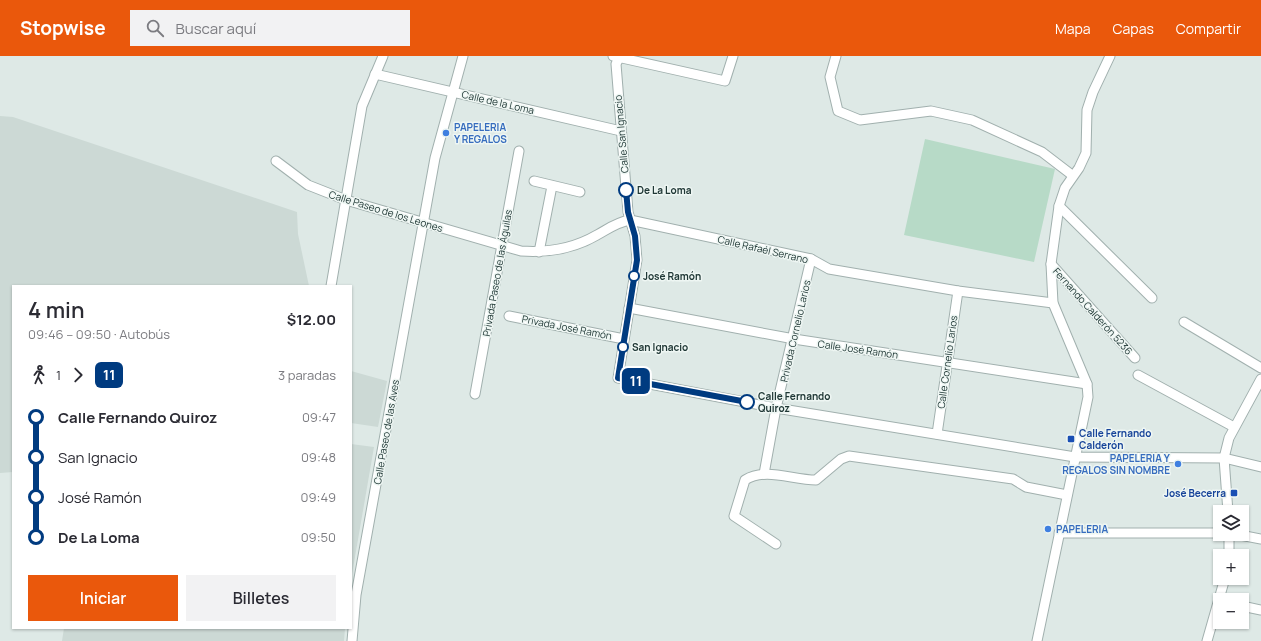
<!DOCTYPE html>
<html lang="es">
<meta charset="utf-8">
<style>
body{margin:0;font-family:Manrope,sans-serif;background:#f2f2f3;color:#2b2b33;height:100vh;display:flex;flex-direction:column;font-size:15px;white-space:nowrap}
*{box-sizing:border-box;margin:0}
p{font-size:13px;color:#7c7c81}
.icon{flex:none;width:22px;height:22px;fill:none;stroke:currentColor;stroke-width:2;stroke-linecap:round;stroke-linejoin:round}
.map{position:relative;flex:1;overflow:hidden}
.panel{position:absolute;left:12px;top:229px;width:340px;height:344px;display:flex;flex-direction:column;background:#fff;border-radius:0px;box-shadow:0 1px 3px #0004}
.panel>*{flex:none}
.badge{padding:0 8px;border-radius:6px;font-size:14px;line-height:26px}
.controls{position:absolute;left:1213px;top:449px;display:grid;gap:8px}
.controls a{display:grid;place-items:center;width:36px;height:36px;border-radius:0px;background:#fff;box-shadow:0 1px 3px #0004;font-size:20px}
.map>.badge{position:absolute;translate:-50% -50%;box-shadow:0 0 0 2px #fff}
.legs{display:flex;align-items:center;gap:6px;height:44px;padding:0 16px;font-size:13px}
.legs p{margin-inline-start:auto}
.summary{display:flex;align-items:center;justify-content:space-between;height:68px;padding:0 16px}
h1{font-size:22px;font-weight:600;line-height:30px}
.action{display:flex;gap:8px;margin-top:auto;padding:8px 16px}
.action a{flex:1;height:46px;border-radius:0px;background:#ea580c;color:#fff;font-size:16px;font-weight:600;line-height:46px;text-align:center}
.action a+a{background:#f2f2f3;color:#2b2b33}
ul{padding:0 16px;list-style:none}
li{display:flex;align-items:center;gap:14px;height:40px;font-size:15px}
li i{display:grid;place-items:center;width:6px;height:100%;margin:0 5px;background:currentColor}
li i::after{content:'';width:10px;height:10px;margin:-5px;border:3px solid;border-radius:50%;background:#fff}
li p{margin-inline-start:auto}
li:first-child i{background:linear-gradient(#0000 50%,currentColor 0)}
li:last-child i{background:linear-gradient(currentColor 50%,#0000 0)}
header{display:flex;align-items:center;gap:24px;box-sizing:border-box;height:56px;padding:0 20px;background:#ea580c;color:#fff}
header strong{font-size:19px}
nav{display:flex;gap:22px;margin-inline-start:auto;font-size:14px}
.search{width:280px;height:36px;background:#f2f2f3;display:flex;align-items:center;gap:10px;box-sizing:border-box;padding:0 14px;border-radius:0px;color:#7c7c81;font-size:15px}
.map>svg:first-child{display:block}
.built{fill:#ccd9d5}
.green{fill:#b7dac7}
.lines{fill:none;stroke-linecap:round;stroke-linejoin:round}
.minor-casing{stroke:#a1b0ae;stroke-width:11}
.minor{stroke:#fff;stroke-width:9}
.line-1-casing{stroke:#fff;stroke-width:9}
.line-1{stroke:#003b80;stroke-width:6}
.shop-dot{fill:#3f7fe0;stroke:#eef6f3;stroke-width:1.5}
.stop-1-dot{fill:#fff;stroke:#003b80;stroke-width:2}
.transit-dot{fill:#1a4fb4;stroke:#eef6f3;stroke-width:1.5}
.labels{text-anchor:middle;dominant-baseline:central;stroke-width:3;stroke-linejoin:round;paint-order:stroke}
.street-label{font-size:10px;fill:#203836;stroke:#eef6f3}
.shop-label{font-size:10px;font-weight:bold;fill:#366cbe;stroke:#eef6f3;text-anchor:start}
.stop-label{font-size:10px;font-weight:bold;fill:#203836;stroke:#eef6f3;text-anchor:start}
.transit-label{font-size:10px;font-weight:bold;fill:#164399;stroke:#eef6f3;text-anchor:start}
</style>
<header>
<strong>Stopwise</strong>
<div class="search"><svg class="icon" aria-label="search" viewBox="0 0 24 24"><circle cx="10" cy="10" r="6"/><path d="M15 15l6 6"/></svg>Buscar aquí</div>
<nav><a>Mapa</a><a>Capas</a><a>Compartir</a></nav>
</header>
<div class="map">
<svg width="1261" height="585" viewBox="0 0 1261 585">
<rect width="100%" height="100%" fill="#dee9e6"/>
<g class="built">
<polygon points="0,60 13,61 297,156 298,178 309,230 13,230 13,416 0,417"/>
<polygon points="351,315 387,325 378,371 351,367"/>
<polygon points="351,388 374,391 351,524"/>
<polygon points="64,572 345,572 344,585 62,585"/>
</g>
<polygon class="green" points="925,83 1055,113 1034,206 904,179"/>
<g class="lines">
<g class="minor-casing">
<g id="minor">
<polyline points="613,0 725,25 733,0"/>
<polyline points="620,0 616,8 628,156 635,180 637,204 618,322 776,352 1075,401 1224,402 1261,411"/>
<polyline points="836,0 830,21 838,55 860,64 931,55 972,64 1042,96 1072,119"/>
<polyline points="375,18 621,75"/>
<path d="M276 105 308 129 346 144 521 195C548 197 573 193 597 179 608 173 617 166 630 164L811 203 829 213 958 235 1053 247"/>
<polyline points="534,125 580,136"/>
<polyline points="1059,150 1152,242"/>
<polyline points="539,196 552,130"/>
<polyline points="1051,208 1135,302"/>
<polyline points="331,230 362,50 383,0"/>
<polyline points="629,252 794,283 1087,328"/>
<polyline points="509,260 624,283"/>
<polyline points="1184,266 1261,312"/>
<polyline points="1138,319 1234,371"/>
<polyline points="475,338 519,95"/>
<polyline points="937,378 958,235"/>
<polyline points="764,418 776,352 811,203"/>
<polyline points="1228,456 1224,402 1229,382 1261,323"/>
<polyline points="1059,477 1220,477"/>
<polyline points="1235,478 1261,483"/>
<path d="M776 488 734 460 745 424C766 411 792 424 816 424L841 403 849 400 1013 423 1026 431 1067 439"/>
<polyline points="1229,500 1229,478"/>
<polyline points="1242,550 1261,554"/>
<polyline points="352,585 356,539 435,102 463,0"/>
<polyline points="1037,585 1088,341 1087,328 1053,247 1051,208 1059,150 1065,132 1079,112 1086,97 1087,54 1093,36 1110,0"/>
<polyline points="1207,585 1225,522"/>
</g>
</g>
<use href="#minor" class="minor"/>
</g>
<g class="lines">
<g class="line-1-casing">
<polyline id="line-1" points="626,134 628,156 635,180 637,204 618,322 747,346"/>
</g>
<use href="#line-1" class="line-1"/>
</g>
<g class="shop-dot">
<circle cx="446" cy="77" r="4"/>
<circle cx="1178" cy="408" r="4"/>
<circle cx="1048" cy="473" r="4"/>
</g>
<g class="stop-1-dot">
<circle cx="626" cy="134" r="7"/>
<circle cx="634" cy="220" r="5"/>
<circle cx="623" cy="291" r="5"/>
<circle cx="747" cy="346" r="7"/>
</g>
<g class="transit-dot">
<rect x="1067" y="379" width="8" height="8" rx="2"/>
<rect x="1230" y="433" width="8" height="8" rx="2"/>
</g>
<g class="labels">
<g class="street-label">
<text transform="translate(498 46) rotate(13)">Calle de la Loma</text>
<text transform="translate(621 78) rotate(-95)">Calle San Ignacio</text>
<text transform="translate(386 155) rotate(17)">Calle Paseo de los Leones</text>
<text transform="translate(763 193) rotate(13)">Calle Rafaél Serrano</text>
<text transform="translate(497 217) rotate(-80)">Privada Paseo de las Águilas</text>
<text transform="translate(1093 255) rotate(48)">Fernando Calderón 5236</text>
<text transform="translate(567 271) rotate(11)">Privada José Ramón</text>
<text transform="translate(795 275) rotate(-77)">Privada Cornelio Larios</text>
<text transform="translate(858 293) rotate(8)">Calle José Ramón</text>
<text transform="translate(947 306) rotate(-82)">Calle Cornelio Larios</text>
<text transform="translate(386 376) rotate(-80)">Calle Paseo de las Aves</text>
</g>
<g class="shop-label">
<text x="454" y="71">PAPELERIA<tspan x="454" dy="12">Y REGALOS</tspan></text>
<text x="1170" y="402" text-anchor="end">PAPELERIA Y<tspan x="1170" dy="12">REGALOS SIN NOMBRE</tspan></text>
<text x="1056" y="473">PAPELERIA</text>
</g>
<g class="stop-label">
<text x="637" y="134">De La Loma</text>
<text x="643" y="220">José Ramón</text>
<text x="632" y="291">San Ignacio</text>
<text x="758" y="340">Calle Fernando<tspan x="758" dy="12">Quiroz</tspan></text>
</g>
<g class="transit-label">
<text x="1079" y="377">Calle Fernando<tspan x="1079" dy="12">Calderón</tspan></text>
<text x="1226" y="437" text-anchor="end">José Becerra</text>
</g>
</g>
</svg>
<div class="controls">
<a><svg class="icon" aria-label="layers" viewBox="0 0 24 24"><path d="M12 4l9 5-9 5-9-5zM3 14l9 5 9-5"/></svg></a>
<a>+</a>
<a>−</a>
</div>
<b class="badge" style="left:636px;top:325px;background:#003b80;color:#fff">11</b>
<section class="panel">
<div class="summary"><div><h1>4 min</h1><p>09:46 – 09:50 · Autobús</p></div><b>$12.00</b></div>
<div class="legs"><svg class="icon" aria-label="walk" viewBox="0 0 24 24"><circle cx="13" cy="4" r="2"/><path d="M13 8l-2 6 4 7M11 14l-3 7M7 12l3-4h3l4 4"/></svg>1<svg class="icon" aria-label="forward" viewBox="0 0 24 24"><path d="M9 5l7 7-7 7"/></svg><b class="badge" style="background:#003b80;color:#fff">11</b><p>3 paradas</p></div>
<ul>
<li><i style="color:#003b80"></i><b>Calle Fernando Quiroz</b><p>09:47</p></li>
<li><i style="color:#003b80"></i><span>San Ignacio</span><p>09:48</p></li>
<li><i style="color:#003b80"></i><span>José Ramón</span><p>09:49</p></li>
<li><i style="color:#003b80"></i><b>De La Loma</b><p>09:50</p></li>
</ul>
<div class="action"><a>Iniciar</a><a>Billetes</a></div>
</section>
</div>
